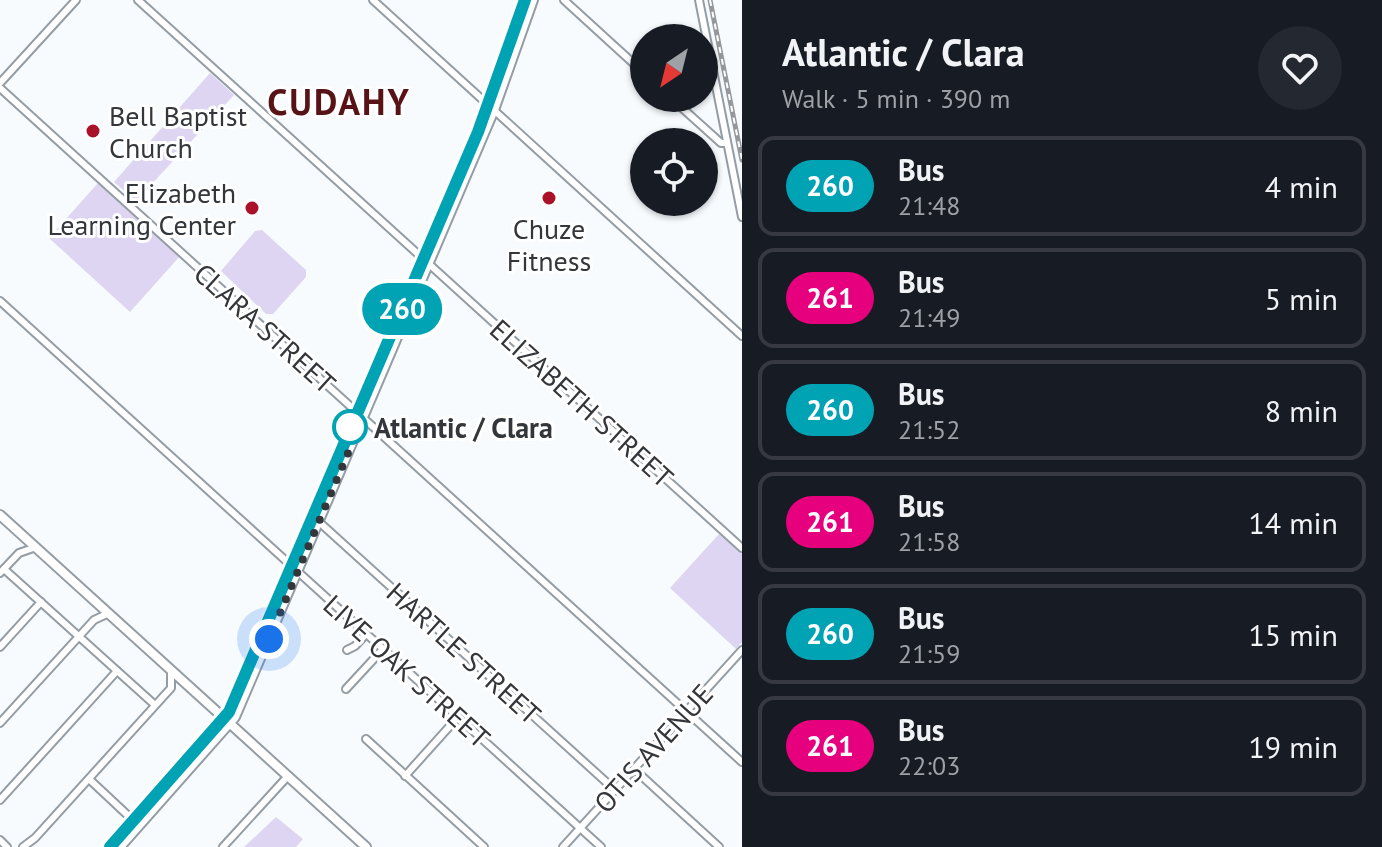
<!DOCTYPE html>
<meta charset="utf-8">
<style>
body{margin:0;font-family:"PT Sans",sans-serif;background:#242831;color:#f1f3f6;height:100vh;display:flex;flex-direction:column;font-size:30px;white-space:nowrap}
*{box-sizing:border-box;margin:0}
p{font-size:26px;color:#9ea1a6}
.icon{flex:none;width:44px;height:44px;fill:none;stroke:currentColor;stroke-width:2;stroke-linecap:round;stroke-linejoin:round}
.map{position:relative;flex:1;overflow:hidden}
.side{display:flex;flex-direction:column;background:#171b24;width:640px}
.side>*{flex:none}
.badge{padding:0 16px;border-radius:26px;font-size:28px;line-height:52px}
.needle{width:52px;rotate:215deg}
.tools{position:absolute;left:630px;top:24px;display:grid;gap:16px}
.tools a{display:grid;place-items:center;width:88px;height:88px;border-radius:50%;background:#171b24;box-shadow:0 2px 6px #0004;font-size:40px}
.you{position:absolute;width:40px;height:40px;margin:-20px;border:6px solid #fff;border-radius:50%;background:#1a73e8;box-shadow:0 0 0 12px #1a73e833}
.map>.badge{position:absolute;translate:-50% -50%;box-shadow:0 0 0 4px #fff}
.round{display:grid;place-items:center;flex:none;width:84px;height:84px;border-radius:42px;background:#242831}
.overview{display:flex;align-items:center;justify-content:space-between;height:136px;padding:0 40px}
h1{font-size:38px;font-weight:700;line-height:60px}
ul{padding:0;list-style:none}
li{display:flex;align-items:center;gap:24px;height:100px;margin:0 16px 12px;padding:0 24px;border:4px solid #363941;border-radius:16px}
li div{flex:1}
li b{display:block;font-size:30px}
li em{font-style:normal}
li .badge{min-width:88px;font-weight:700;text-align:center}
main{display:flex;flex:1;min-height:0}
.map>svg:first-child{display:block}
.green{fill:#ded5f3}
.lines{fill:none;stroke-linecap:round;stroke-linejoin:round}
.minor-casing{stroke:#949da4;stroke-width:10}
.major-casing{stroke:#949da4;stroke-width:12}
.minor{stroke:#fff;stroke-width:6}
.major{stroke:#fff;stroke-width:8}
.rail-casing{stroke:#94989b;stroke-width:5}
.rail{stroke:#fff;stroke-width:2;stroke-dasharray:6;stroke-linecap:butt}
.line-casing{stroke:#fff;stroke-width:18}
.line{stroke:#00a3b4;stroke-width:12}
.walk{stroke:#33363a;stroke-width:8;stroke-dasharray:0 14.4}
.poi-dot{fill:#a91228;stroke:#fff;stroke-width:3}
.stop-dot{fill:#fff;stroke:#00a3b4;stroke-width:4}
.labels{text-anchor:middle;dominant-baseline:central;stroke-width:6;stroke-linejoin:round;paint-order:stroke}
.poi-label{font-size:28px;fill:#33363a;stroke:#fff;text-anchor:start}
.street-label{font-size:28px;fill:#33363a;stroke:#fff}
.stop-label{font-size:28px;font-weight:bold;fill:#33363a;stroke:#fff;text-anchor:start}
.district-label{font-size:36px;font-weight:bold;letter-spacing:2px;fill:#581317;stroke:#fff}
</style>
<main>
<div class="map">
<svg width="742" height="847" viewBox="0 0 742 847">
<rect width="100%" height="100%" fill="#f7fbfe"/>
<g class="green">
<polygon points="210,73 234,95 136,201 114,182"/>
<polygon points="98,183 180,256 130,312 49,238"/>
<polygon points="262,230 306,270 306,277 273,314 266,314 221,271 255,231"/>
<polygon points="719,534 742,554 742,642 736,649 670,588"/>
<polygon points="276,817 303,839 296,847 244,847"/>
</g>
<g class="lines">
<g class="minor-casing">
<g id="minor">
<polyline points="138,0 742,548"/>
<polyline points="373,0 742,336"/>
<polyline points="564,0 644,73"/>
<polyline points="699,0 742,217"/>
<polyline points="0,83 76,0"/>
<polyline points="0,88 742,762"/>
<polyline points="671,98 721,143 727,143"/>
<polyline points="0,301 601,847"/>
<polyline points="318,521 615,790"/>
<polyline points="4,569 155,705"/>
<polyline points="0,573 19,553 36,547"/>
<polyline points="0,647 41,602"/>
<polyline points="347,650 355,646 366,634"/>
<polyline points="346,689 383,649"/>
<polyline points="0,723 94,620 109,613"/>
<polyline points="366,739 484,847"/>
<polyline points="634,769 719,847"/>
<polyline points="405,776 458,717"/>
<polyline points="89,779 136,823"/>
<polyline points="0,800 117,671"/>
<polyline points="0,840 7,847"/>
<polyline points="23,847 35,838 171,688 171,670"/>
<polyline points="223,847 288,776"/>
<polyline points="563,847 742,650"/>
</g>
</g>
<g class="major-casing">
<g id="major">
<polyline points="0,515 366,847"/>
<polyline points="110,847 229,712 478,132 525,0"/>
<polyline points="120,847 235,717 494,110 533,0"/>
</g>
</g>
<use href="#minor" class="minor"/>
<use href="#major" class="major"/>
<g class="rail-casing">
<polyline id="rail" points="710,0 742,160"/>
</g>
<use href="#rail" class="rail"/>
</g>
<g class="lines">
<g class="line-casing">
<polyline id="line" points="110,847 229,712 478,132 525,0"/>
</g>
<use href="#line" class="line"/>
<polyline class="walk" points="269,639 360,425 350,427"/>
</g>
<g class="poi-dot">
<circle cx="93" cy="131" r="8"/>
<circle cx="549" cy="198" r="8"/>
<circle cx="252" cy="208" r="8"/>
</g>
<circle class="stop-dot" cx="350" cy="427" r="16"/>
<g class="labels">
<g class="poi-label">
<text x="109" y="115">Bell Baptist<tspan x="109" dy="32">Church</tspan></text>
<text x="236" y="192" text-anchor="end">Elizabeth<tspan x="236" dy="32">Learning Center</tspan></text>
<text x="549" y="228" text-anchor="middle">Chuze<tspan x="549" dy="32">Fitness</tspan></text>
</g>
<g class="street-label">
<text transform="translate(265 328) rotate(42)">CLARA STREET</text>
<text transform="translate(582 403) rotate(42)">ELIZABETH STREET</text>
<text transform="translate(464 653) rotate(42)">HARTLE STREET</text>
<text transform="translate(407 671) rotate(42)">LIVE OAK STREET</text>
<text transform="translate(653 748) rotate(-48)">OTIS AVENUE</text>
</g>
<g class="stop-label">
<text x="374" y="427">Atlantic / Clara</text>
</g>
<g class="district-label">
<text x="339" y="101">CUDAHY</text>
</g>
</g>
</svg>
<div class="tools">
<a><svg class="needle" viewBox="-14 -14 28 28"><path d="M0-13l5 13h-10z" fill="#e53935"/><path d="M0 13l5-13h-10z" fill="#9ea1a6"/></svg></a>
<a><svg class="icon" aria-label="locate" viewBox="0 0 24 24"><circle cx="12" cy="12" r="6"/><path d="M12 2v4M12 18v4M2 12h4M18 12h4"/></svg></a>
</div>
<div class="you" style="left:269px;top:639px"></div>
<b class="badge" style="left:402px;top:309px;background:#00a3b4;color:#fff">260</b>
</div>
<section class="side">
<div class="overview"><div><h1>Atlantic / Clara</h1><p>Walk · 5 min · 390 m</p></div><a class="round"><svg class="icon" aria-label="heart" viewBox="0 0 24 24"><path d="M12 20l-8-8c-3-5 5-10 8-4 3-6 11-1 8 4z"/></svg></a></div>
<ul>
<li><span class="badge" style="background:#00a3b4;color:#fff">260</span><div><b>Bus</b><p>21:48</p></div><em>4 min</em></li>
<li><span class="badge" style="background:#e6007e;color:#fff">261</span><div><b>Bus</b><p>21:49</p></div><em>5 min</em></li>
<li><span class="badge" style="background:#00a3b4;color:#fff">260</span><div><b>Bus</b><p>21:52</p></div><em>8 min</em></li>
<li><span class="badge" style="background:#e6007e;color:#fff">261</span><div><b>Bus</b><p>21:58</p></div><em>14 min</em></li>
<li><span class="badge" style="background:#00a3b4;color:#fff">260</span><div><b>Bus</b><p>21:59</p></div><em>15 min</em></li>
<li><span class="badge" style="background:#e6007e;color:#fff">261</span><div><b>Bus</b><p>22:03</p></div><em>19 min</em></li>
</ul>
</section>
</main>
